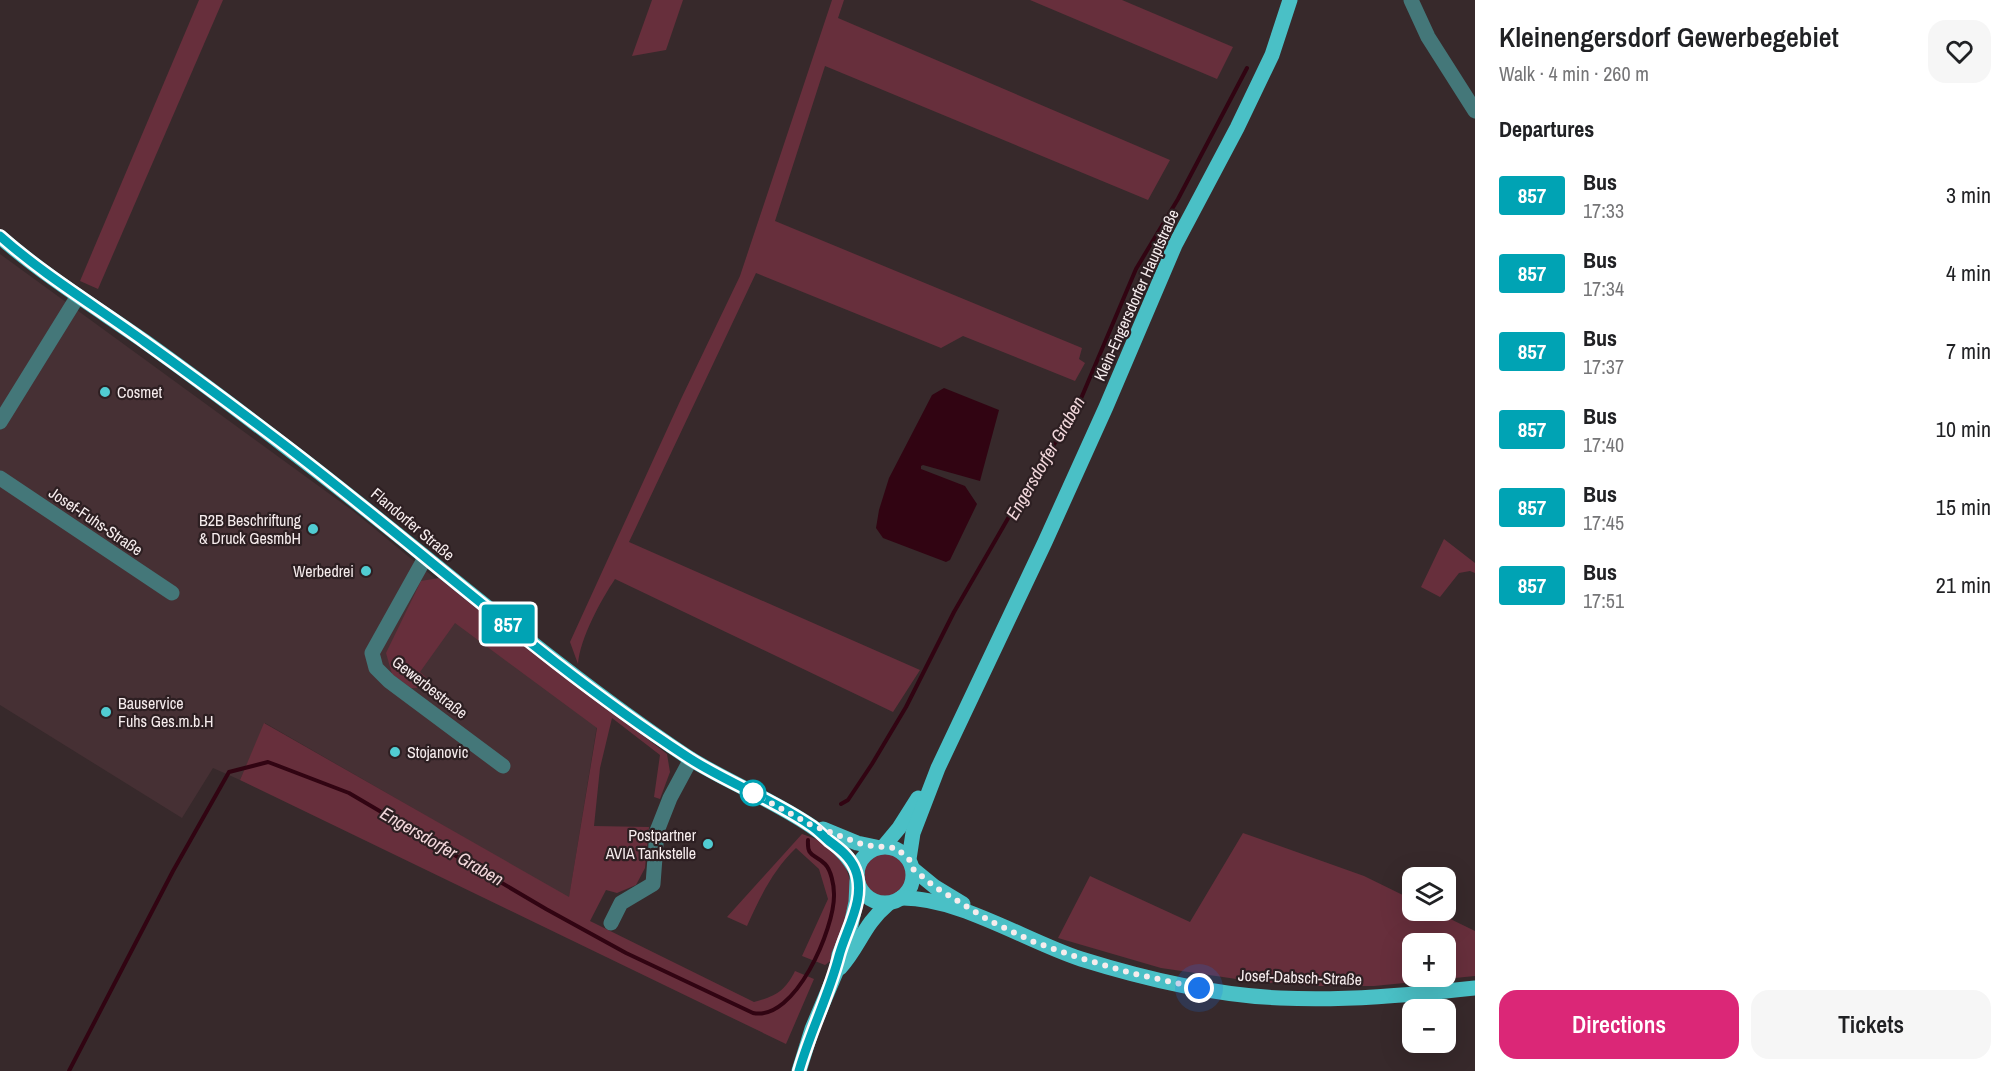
<!DOCTYPE html>
<meta charset="utf-8">
<style>
body{margin:0;font-family:"Archivo Narrow",sans-serif;background:#f6f6f6;color:#202124;height:100vh;display:flex;flex-direction:column;font-size:22px;white-space:nowrap}
*{box-sizing:border-box;margin:0}
p{font-size:20px;color:#757577}
.icon{flex:none;width:33px;height:33px;fill:none;stroke:currentColor;stroke-width:2;stroke-linecap:round;stroke-linejoin:round}
.map{position:relative;flex:1;overflow:hidden}
.panel{display:flex;flex-direction:column;background:#fff;width:540px}
.panel>*{flex:none}
.badge{padding:0 12px;border-radius:4px;font-size:21px;line-height:39px}
.controls{position:absolute;left:1402px;top:867px;display:grid;gap:12px}
.controls a{display:grid;place-items:center;width:54px;height:54px;border-radius:12px;background:#fff;box-shadow:0 6px 24px #0002;font-size:30px}
.you{position:absolute;width:30px;height:30px;margin:-15px;border:4px solid #fff;border-radius:50%;background:#1a73e8;box-shadow:0 0 0 9px #1a73e833}
.map>.badge{position:absolute;translate:-50% -50%;box-shadow:0 0 0 3px #fff}
h2{padding:0 24px;font-size:22px;line-height:54px}
.round{display:grid;place-items:center;flex:none;width:63px;height:63px;border-radius:18px;background:#f6f6f6}
.summary{display:flex;align-items:center;justify-content:space-between;height:102px;padding:0 24px}
h1{font-size:28px;font-weight:600;line-height:45px}
.button{display:flex;gap:12px;margin-top:auto;padding:12px 24px}
.button a{flex:1;height:69px;border-radius:18px;background:#db2777;color:#fff;font-size:24px;font-weight:600;line-height:69px;text-align:center}
.button a+a{background:#f6f6f6;color:#202124}
ul{padding:0;list-style:none}
li{display:flex;align-items:center;gap:18px;height:78px;padding:0 24px}
li div{flex:1}
li b{display:block;font-size:22px}
li em{font-style:normal}
li .badge{min-width:66px;font-weight:700;text-align:center}
main{display:flex;flex:1;min-height:0}
.map>svg:first-child{display:block}
.built{fill:#463034}
.green{fill:#672f3c;fill-rule:evenodd}
.water{fill:#310412}
.lines{fill:none;stroke-linecap:round;stroke-linejoin:round}
.stream{stroke:#310412;stroke-width:4}
.minor{stroke:#447779;stroke-width:15}
.major{stroke:#4ac0c6;stroke-width:15}
.line-casing{stroke:#fff;stroke-width:14}
.line{stroke:#00a3b4;stroke-width:9}
.walk{stroke:#f6eced;stroke-width:6;stroke-dasharray:0 10.8}
.poi-dot{fill:#51ccd2;stroke:#2d1f22;stroke-width:2}
.stop-dot{fill:#fff;stroke:#00a3b4;stroke-width:3}
.labels{text-anchor:middle;dominant-baseline:central;stroke-width:4.5;stroke-linejoin:round;paint-order:stroke}
.street-label{font-size:16px;fill:#f6eced;stroke:#2d1f22}
.poi-label{font-size:16px;fill:#f6eced;stroke:#2d1f22;text-anchor:start}
.water-label{font-size:18px;font-style:italic;fill:#f2d7db;stroke:#2d1f22}
</style>
<main>
<div class="map">
<svg width="1475" height="1071" viewBox="0 0 1475 1071">
<rect width="100%" height="100%" fill="#37292b"/>
<polygon class="built" points="0,254 353,511 599,713 569,898 265,723 240,780 213,768 182,818 0,705"/>
<g class="green">
<polygon points="199,0 223,0 98,289 80,281"/>
<polygon points="652,0 683,0 666,50 632,56"/>
<path d="M832 0H844L838 18 1170 160 1148 200 825 66 775 221 1082 348 1079 359 1085 363 1075 381 963 336 941 348 756 273 629 542 920 670 893 712 615 579C601 600 580 638 578 664L570 642 681 399 740 276Z"/>
<polygon points="1030,0 1122,0 1233,47 1217,79"/>
<polygon points="1444,539 1475,563 1475,573 1470,571 1459,573 1440,597 1421,587"/>
<path d="M439 578 667 754 670 772 660 799 654 797 660 755 612 718 600 768 594 826 649 827 645 868 636 885 617 893 606 890 590 921 754 1002C776 996 785 991 795 971L814 979 786 1044 240 780 264 723 569 897 597 728 455 623 420 672 427 678 419 688H411L392 674 386 653 421 581Z"/>
<path d="M1243 833 1364 876 1413 900V910L1434 911 1475 931V976L1374 986H1318L1257 982 1161 968 1058 938 1090 876 1190 922ZM1413 944H1446V976H1413Z"/>
<path d="M802 834 822 841 843 859 851 883 852 902 832 960 825 965 802 956 828 899 819 869 796 848C773 870 760 897 747 926L727 917Z"/>
<circle cx="885" cy="875" r="22"/>
</g>
<polygon class="water" points="944,388 999,410 980,481 923,465 921,466 921,469 965,486 977,504 950,560 946,562 883,538 876,528 879,510 889,478 932,395"/>
<g class="lines">
<g class="stream">
<polyline points="841,804 848,800 872,764 906,707 954,612 1014,508 1077,408 1136,269 1178,199 1247,68"/>
<path d="M69 1071 173 871 229 772 268 762 349 793 546 909 626 953 753 1013C795 1022 835 928 834 894 834 885 831 870 825 864 814 853 807 858 808 840"/>
</g>
<g class="minor">
<polyline points="1411,0 1428,37 1475,111"/>
<polyline points="0,422 78,296"/>
<polyline points="0,478 172,593"/>
<polyline points="425,558 372,653 376,668 389,681 503,766"/>
<polyline points="611,923 621,903 653,884 657,831 670,798 691,759"/>
</g>
<g class="major">
<path d="M0 237C44 275 95 307 144 341 193 376 242 413 290 450 423 551 547 663 686 756 732 787 835 823 857 873"/>
<polyline points="823,829 857,843 876,847"/>
<polyline points="884,846 899,828 918,798"/>
<circle cx="885" cy="875" r="28"/>
<polyline points="909,859 913,833 938,768 1045,542 1106,407 1175,245 1237,128 1272,55 1290,0"/>
<polyline points="913,869 935,887 963,904"/>
<path d="M901 898C958 897 1026 941 1081 959 1145 979 1212 995 1280 998 1346 1001 1410 995 1475 988"/>
<path d="M840 968C860 946 863 925 888 904"/>
<polyline points="799,1071 812,1029 836,972 839,955 851,925 856,902 857,881"/>
</g>
</g>
<g class="lines">
<g class="line-casing">
<path id="line" d="M0 236C45 276 97 307 145 342 187 372 229 403 270 434 410 539 539 660 686 756 725 782 771 798 810 825 817 829 823 836 829 841 840 849 850 857 855 869 867 898 846 929 839 956 829 995 810 1032 799 1071"/>
</g>
<use href="#line" class="line"/>
<polyline class="walk" points="753,793 811,825 864,845 896,848 909,859 913,869 935,887 990,921 1034,942 1080,958 1131,973 1199,988"/>
</g>
<g class="poi-dot">
<circle cx="105" cy="392" r="6"/>
<circle cx="313" cy="529" r="6"/>
<circle cx="366" cy="571" r="6"/>
<circle cx="106" cy="712" r="6"/>
<circle cx="395" cy="752" r="6"/>
<circle cx="708" cy="844" r="6"/>
</g>
<circle class="stop-dot" cx="753" cy="793" r="12"/>
<g class="labels">
<g class="street-label">
<text transform="translate(1136 295) rotate(-66)">Klein-Engersdorfer Hauptstraße</text>
<text transform="translate(96 521) rotate(34)">Josef-Fuhs-Straße</text>
<text transform="translate(413 524) rotate(40)">Flandorfer Straße</text>
<text transform="translate(430 687) rotate(38)">Gewerbestraße</text>
<text transform="translate(1300 977) rotate(2)">Josef-Dabsch-Straße</text>
</g>
<g class="poi-label">
<text x="117" y="392">Cosmet</text>
<text x="301" y="520" text-anchor="end">B2B Beschriftung<tspan x="301" dy="18">&amp; Druck GesmbH</tspan></text>
<text x="354" y="571" text-anchor="end">Werbedrei</text>
<text x="118" y="703">Bauservice<tspan x="118" dy="18">Fuhs Ges.m.b.H</tspan></text>
<text x="407" y="752">Stojanovic</text>
<text x="696" y="835" text-anchor="end">Postpartner<tspan x="696" dy="18">AVIA Tankstelle</tspan></text>
</g>
<g class="water-label">
<text transform="translate(1045 458) rotate(-60)">Engersdorfer Graben</text>
<text transform="translate(442 846) rotate(30)">Engersdorfer Graben</text>
</g>
</g>
</svg>
<div class="controls">
<a><svg class="icon" aria-label="layers" viewBox="0 0 24 24"><path d="M12 4l9 5-9 5-9-5zM3 14l9 5 9-5"/></svg></a>
<a>+</a>
<a>−</a>
</div>
<div class="you" style="left:1199px;top:988px"></div>
<b class="badge" style="left:508px;top:624px;background:#00a3b4;color:#fff">857</b>
</div>
<section class="panel">
<div class="summary"><div><h1>Kleinengersdorf Gewerbegebiet</h1><p>Walk · 4 min · 260 m</p></div><a class="round"><svg class="icon" aria-label="heart" viewBox="0 0 24 24"><path d="M12 20l-8-8c-3-5 5-10 8-4 3-6 11-1 8 4z"/></svg></a></div>
<h2>Departures</h2>
<ul>
<li><span class="badge" style="background:#00a3b4;color:#fff">857</span><div><b>Bus</b><p>17:33</p></div><em>3 min</em></li>
<li><span class="badge" style="background:#00a3b4;color:#fff">857</span><div><b>Bus</b><p>17:34</p></div><em>4 min</em></li>
<li><span class="badge" style="background:#00a3b4;color:#fff">857</span><div><b>Bus</b><p>17:37</p></div><em>7 min</em></li>
<li><span class="badge" style="background:#00a3b4;color:#fff">857</span><div><b>Bus</b><p>17:40</p></div><em>10 min</em></li>
<li><span class="badge" style="background:#00a3b4;color:#fff">857</span><div><b>Bus</b><p>17:45</p></div><em>15 min</em></li>
<li><span class="badge" style="background:#00a3b4;color:#fff">857</span><div><b>Bus</b><p>17:51</p></div><em>21 min</em></li>
</ul>
<div class="button"><a>Directions</a><a>Tickets</a></div>
</section>
</main>
